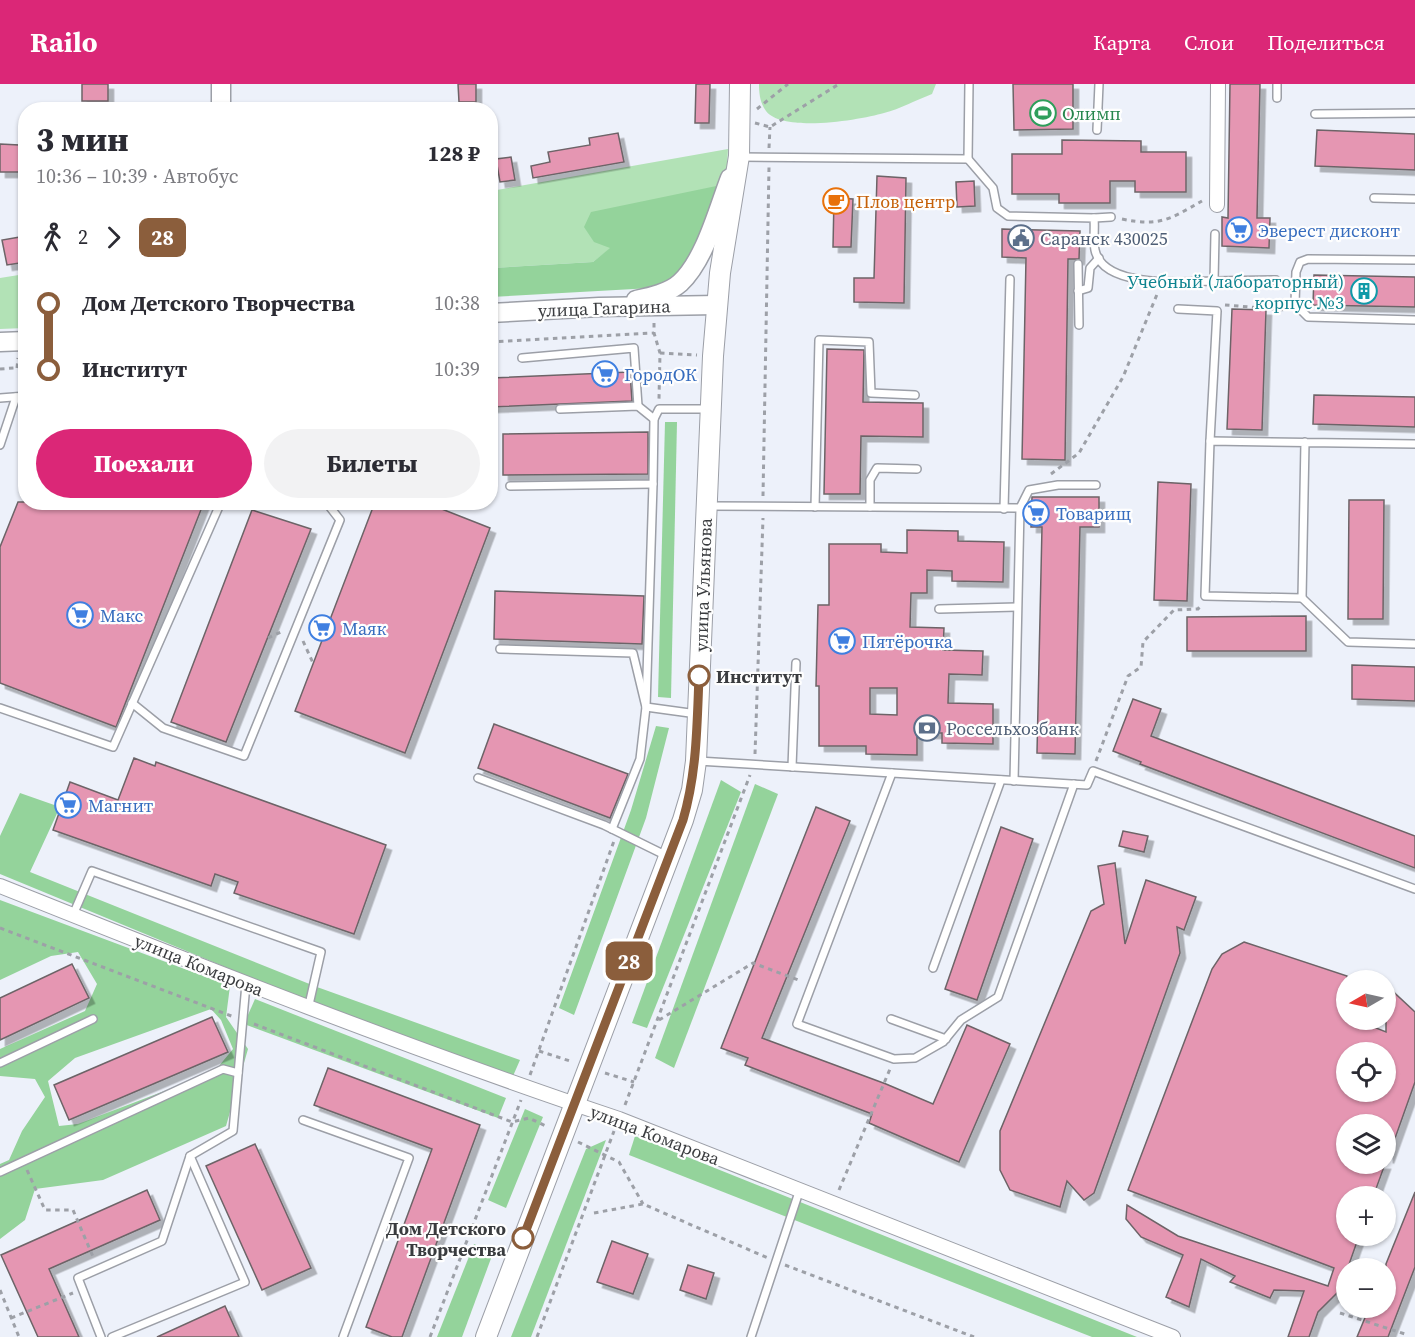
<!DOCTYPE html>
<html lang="ru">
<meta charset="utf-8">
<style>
body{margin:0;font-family:"Source Serif 4",serif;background:#f2f2f3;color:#2b2b33;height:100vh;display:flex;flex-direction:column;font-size:22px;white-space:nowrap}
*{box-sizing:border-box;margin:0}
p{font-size:20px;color:#7c7c81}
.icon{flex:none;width:33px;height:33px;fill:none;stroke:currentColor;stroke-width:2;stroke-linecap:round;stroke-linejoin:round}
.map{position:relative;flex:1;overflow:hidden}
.side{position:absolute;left:18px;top:18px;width:480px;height:408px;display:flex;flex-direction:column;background:#fff;border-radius:24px;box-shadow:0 2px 4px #0004}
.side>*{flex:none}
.badge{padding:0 12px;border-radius:9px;font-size:21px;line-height:39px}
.needle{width:39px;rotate:261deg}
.controls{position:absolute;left:1336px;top:886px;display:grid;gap:12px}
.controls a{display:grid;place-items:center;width:60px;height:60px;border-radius:50%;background:#fff;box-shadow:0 2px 4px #0004;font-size:30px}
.map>.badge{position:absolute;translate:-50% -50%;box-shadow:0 0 0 3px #fff}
.legs{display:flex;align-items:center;gap:9px;height:66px;padding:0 18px;font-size:20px}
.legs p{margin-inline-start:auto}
.overview{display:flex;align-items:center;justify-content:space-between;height:102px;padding:0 18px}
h1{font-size:33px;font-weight:800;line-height:45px}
.action{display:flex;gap:12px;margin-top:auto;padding:12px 18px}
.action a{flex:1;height:69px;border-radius:36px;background:#db2777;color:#fff;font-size:24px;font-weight:800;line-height:69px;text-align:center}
.action a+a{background:#f2f2f3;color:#2b2b33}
ul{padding:0 18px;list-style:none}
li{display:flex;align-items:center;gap:21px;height:66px;font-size:22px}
li i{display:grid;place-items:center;width:9px;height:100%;margin:0 8px;background:currentColor}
li i::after{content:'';width:15px;height:15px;margin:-8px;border:4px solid;border-radius:50%;background:#fff}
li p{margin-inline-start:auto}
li:first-child i{background:linear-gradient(#0000 50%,currentColor 0)}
li:last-child i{background:linear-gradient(currentColor 50%,#0000 0)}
header{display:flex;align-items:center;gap:36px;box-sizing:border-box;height:84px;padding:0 30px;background:#db2777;color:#fff}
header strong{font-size:28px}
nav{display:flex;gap:33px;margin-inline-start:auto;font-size:21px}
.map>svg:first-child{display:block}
.green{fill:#b2e2b6}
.forest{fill:#94d39b;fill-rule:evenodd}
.building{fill:#e596b2;stroke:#6d6467;stroke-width:1.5;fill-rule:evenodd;filter:url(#shadow)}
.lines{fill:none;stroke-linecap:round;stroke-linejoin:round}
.service-casing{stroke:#9c9fa7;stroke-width:10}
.minor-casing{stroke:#9c9fa7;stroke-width:16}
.tertiary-casing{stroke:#9c9fa7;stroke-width:21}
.secondary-casing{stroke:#9c9fa7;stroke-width:22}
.path{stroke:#9da0a7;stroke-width:3;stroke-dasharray:4.5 4.5;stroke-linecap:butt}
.service{stroke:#fff;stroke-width:7}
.minor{stroke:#fff;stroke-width:14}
.tertiary{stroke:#fff;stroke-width:18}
.secondary{stroke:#fff;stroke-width:20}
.line-1-casing{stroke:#fff;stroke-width:14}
.line-1{stroke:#8b5e3c;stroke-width:9}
.stop-1-dot{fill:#fff;stroke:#8b5e3c;stroke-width:3}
.labels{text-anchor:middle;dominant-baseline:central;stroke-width:4.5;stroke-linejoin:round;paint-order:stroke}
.leisure-label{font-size:18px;fill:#27864d;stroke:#fefefe;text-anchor:start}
.food-label{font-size:18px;fill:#c56008;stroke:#fefefe;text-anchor:start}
.shop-label{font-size:18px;fill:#366cbe;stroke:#fefefe;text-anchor:start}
.service-label{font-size:18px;fill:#4e5e75;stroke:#fefefe;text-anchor:start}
.culture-label{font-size:18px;fill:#0d838f;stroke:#fefefe;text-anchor:end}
.street-label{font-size:18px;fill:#393b3e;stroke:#fefefe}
.stop-label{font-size:18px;font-weight:bold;fill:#393b3e;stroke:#fefefe;text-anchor:start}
</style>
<header>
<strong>Railo</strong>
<nav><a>Карта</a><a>Слои</a><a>Поделиться</a></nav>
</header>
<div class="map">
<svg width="1415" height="1253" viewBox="0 0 1415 1253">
<defs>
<filter id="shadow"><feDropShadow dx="5.5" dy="5.5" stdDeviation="0" flood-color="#0004"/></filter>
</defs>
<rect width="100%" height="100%" fill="#edf1fa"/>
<g class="green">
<path d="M759 0H936L932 10C916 16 900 25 884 29 860 36 783 49 766 27 760 19 759 9 759 0Z"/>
<polygon points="728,65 726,100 611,164 593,178 491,184 491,107"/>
<polygon points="25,190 25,244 0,245 0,194"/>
</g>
<g class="forest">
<polygon points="726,100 684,188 672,200 652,204 491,213 491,184 593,178 610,164 594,158 584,143 591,128"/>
<polygon points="665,338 677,338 671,614 658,613"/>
<polygon points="656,642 669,644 646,734 574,931 559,924 631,726"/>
<polygon points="721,696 741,708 647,944 632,939"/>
<polygon points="755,700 778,710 674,984 655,974"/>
<polygon points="20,709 60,723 30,788 317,903 520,976 513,992 310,918 0,790 0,752"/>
<path d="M0 816 230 902 226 933 248 965 226 1042 103 1096 35 1105 25 1136 0 1155V1080L9 1076 22 1047 45 1013 35 995 0 992V965L85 927 97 900 78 868 51 872 0 896ZM211 925 221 936 233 965 214 988 78 1040 59 1042 48 997 75 974Z"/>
<polygon points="255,915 506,1014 498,1034 244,940"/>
<polygon points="525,1025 543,1033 506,1124 488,1116"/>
<polygon points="635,1052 1137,1253 1092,1253 629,1071"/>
<polygon points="606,1056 531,1253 511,1253 586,1065"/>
<polygon points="474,1160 493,1169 462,1253 437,1253"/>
</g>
<g class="building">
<rect x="82" y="0" width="26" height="17"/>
<polygon points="458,0 476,0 476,18 459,18"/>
<polygon points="696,0 710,0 709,39 695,39"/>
<polygon points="1013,0 1073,0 1073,45 1014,46"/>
<polygon points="1230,0 1260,0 1257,134 1270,134 1269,164 1222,162 1222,133 1228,134"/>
<polygon points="1317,46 1415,50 1415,86 1315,82"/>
<polygon points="618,49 624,78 533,94 531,82 550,78 548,68 590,61 589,54"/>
<polygon points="1062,56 1141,57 1141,68 1186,68 1186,108 1135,108 1135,97 1110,97 1110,119 1059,119 1059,110 1012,110 1012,70 1062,70"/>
<polygon points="0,60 19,61 19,88 0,88"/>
<polygon points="511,73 515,96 500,98 496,75"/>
<polygon points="877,92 906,94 904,219 854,218 854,194 874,194"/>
<polygon points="974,97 975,122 957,123 956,98"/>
<polygon points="834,114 853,115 851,163 833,163"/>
<polygon points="1002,145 1080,147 1079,175 1068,175 1065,376 1022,375 1026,174 1002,173"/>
<polygon points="26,152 26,178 7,181 2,156"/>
<polygon points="1314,191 1415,193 1415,223 1313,221"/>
<polygon points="1232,225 1266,226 1262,346 1227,345"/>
<polygon points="827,265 864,266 863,318 923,319 923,353 861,352 860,410 824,410"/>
<polygon points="630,288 632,317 490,323 490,294"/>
<polygon points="1314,311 1415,313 1415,343 1313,340"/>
<polygon points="648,348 648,390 503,391 503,350"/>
<polygon points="1158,398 1191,400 1187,517 1154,516"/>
<polygon points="1032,413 1099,413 1099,443 1080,443 1075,670 1037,669 1042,443 1031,443"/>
<polygon points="1349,416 1384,416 1383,535 1348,535"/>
<polygon points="18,418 204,418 116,643 0,599 0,463"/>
<polygon points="375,418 424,418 490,444 405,669 295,627"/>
<polygon points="252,426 311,445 226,658 171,638"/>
<path d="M907 446 958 447V457L1004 458 1003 498 952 497V487L927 486V509H911L910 543 944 544 943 566 983 567 982 591 949 590 948 619 993 620V660L942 659V649H917V671L866 670V662H819V602H816L818 521H829V460H881V468L907 469ZM870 604H897V631L870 630Z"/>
<polygon points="495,507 644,512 642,560 494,555"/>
<polygon points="1306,532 1306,567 1187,567 1187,533"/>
<polygon points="1352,581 1415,583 1415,617 1352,615"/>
<polygon points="1133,615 1161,625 1151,652 1415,752 1415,784 1140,680 1141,678 1113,667"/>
<polygon points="494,640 628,690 610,734 478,684"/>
<polygon points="134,674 155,682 156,678 386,761 354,850 234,809 238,798 215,790 211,802 53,746 70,698 118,716"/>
<polygon points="816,723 850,737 762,954 886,1000 933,1020 967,941 1010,960 959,1078 869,1039 872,1030 745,981 748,974 721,964"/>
<polygon points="1001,743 1033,755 977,916 945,905"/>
<polygon points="1123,747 1148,752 1144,768 1119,762"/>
<polygon points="1115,779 1125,860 1146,796 1196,813 1184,846 1177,843 1180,869 1094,1109 1084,1116 1067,1097 1060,1123 1010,1106 1000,1086 1000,1047 1091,827 1104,820 1098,782"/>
<path d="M1244 858 1347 892V936H1356L1386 948V901L1415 928V998L1388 1074 1386 1041H1347V1080H1385L1373 1113H1347V1152H1359L1340 1206 1318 1228 1309 1253H1288L1304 1207 1274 1206 1270 1214 1230 1198 1235 1192 1201 1175 1189 1223 1166 1213 1183 1171 1141 1153 1126 1135 1127 1121 1178 1152 1328 1202 1334 1184 1128 1106 1212 885 1222 870ZM1347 969H1386V1008H1347Z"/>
<polygon points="72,880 89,914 0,956 0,914"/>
<polygon points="212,933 228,968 69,1036 54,1001"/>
<polygon points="328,984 480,1041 402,1253 392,1253 366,1243 432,1065 314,1021"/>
<polygon points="255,1060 311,1184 262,1206 206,1082"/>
<polygon points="147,1106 160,1136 49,1185 79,1253 38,1253 1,1171"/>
<polygon points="1415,1108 1415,1183 1388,1253 1357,1253 1369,1224 1386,1224 1386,1180"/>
<polygon points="612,1157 648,1170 633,1210 597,1198"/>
<polygon points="688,1181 714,1189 706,1215 680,1206"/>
<polygon points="225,1222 239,1253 157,1253"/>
</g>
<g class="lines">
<g class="service-casing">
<g id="service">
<polyline points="1277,14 1277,0"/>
<polyline points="1315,30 1415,29"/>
<polyline points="1097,46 1099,0"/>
<polyline points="741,73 968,75 969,0"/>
<path d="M968 75 993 104 997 124 1008 132 1094 134C1095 144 1093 156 1095 166 1103 205 1185 198 1214 197L1215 150"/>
<polyline points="1374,114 1415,115"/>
<polyline points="1094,134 1111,133"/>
<polyline points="1415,176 1308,175 1300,178 1296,188 1295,220 1308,233 1415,236"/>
<polyline points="1078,180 1079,241"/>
<polyline points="1214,197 1276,196"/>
<polyline points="1078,207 1088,204 1090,184 1099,174"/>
<polyline points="1178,225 1217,227 1210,357"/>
<polyline points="522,274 634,264 638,322"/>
<polyline points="0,314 26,312"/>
<polyline points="560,325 638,322 654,335"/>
<polyline points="1305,358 1302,514 1205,512 1210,357 1415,360"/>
<polyline points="0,361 16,313"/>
<polyline points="510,402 653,400 654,335 659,325 709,325"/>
<polyline points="709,422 1020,424 1014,697"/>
<polyline points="815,423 819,256 869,258 871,309 915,311"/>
<polyline points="870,423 870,396 877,384 917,385"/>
<polyline points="1020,424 1029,406 1058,401 1096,401"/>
<polyline points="1004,425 1010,195"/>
<polyline points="1302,514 1348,558 1415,560"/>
<polyline points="939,525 1017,523"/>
<polyline points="500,565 633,569 646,623 697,630"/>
<polyline points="132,619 163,644 244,672 340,436 326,418"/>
<polyline points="0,624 113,663 221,418"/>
<polyline points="698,677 1087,701 1093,687 1415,805"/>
<polyline points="792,683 796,579"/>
<polyline points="892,689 797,940 894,975 915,974 943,958 961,936 998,913 1074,700"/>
<polyline points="478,694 604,741 667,772"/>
<polyline points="612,745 640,675 646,623 653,400"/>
<polyline points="73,831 92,787 321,868 308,925"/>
<polyline points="933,884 1001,696"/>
<polyline points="891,935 946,955"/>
<polyline points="0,979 93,935"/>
<polyline points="303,1036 409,1074 343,1253"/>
<polyline points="0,1088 223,985 238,989"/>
<polyline points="101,1253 78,1194 162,1157 190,1072 233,1047 246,900"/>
<polyline points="112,1253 245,1198 190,1072"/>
<polyline points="751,1253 799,1108"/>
</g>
</g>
<g class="minor-casing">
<g id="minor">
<polyline points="1217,121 1218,0"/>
<path d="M0 802C205 884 410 965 619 1035L1173 1253"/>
</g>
</g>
<g class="tertiary-casing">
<g id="tertiary">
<polyline points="221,26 221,0"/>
<path d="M636 216C650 213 669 209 680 199 705 176 718 125 730 94"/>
<polyline points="490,229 599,223 717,221"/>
<polyline points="0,258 26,257"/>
</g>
</g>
<g class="secondary-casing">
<polyline id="secondary" points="486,1253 683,736 692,706 696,677 713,272 720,189 739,72 740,0"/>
</g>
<g class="path">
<polyline points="757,25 788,0"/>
<polyline points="755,39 770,43 839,0"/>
<polyline points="769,64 770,43"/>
<path d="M1122 135C1160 143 1170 135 1202 117"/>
<polyline points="1225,221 1286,226"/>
<polyline points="654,239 654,249 660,269 659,315"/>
<polyline points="23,241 25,228"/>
<polyline points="490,258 654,249"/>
<polyline points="660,269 697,271"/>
<polyline points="17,284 18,274"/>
<polyline points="0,285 26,283"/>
<polyline points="1051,390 1079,369 1123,293 1158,208"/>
<polyline points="763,412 769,83"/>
<polyline points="268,554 283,547"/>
<polyline points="303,557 313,579"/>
<polyline points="755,670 763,434"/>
<polyline points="1096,677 1128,592 1141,583 1143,558 1174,526 1198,525 1201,521"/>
<polyline points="0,844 234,933"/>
<polyline points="659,936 753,879 801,897"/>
<polyline points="254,940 512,1038 529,1034 548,1043"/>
<polyline points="539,967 573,978"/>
<polyline points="605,989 634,998"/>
<polyline points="530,991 614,757"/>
<polyline points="625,1021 750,691"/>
<polyline points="578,1058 619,1078 643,1120"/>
<polyline points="27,1086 45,1126 73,1126 94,1175"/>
<polyline points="839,1106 890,985"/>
<polyline points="594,1129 643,1120 768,1174"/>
<polyline points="785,1181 974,1253"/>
<polyline points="0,1206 19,1253"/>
<polyline points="1340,1229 1408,1251"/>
<polyline points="11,1234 73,1209"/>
<polyline points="430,1253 521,1016"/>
<polyline points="537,1253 614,1047"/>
</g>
<use href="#service" class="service"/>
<use href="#minor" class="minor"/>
<use href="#tertiary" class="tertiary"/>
<use href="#secondary" class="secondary"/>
</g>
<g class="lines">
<g class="line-1-casing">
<path id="line-1" d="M523 1154 683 736C697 688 697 641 699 592"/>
</g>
<use href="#line-1" class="line-1"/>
</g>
<defs>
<g id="stadium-ring" transform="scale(1.35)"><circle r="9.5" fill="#fefefe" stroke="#2e9e5b" stroke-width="1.5"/><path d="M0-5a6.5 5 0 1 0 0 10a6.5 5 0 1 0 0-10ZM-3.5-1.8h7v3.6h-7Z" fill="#2e9e5b"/></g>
<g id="cafe-ring" transform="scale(1.35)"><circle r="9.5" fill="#fefefe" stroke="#e8710a" stroke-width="1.5"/><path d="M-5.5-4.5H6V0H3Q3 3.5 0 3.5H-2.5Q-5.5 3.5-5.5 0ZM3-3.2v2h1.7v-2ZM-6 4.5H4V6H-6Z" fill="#e8710a"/></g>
<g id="supermarket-ring" transform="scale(1.35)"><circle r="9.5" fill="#fefefe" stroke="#3f7fe0" stroke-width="1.5"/><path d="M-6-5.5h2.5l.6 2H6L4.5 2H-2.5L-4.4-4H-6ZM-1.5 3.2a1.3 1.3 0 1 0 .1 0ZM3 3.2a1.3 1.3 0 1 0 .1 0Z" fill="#3f7fe0"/></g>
<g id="civic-ring" transform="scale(1.35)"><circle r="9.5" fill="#fefefe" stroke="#5c6f8a" stroke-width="1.5"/><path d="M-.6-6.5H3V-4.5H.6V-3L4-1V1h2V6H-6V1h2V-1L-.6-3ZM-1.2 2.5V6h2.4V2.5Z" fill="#5c6f8a"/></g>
<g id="building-ring" transform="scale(1.35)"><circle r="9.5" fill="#fefefe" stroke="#0f9aa8" stroke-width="1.5"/><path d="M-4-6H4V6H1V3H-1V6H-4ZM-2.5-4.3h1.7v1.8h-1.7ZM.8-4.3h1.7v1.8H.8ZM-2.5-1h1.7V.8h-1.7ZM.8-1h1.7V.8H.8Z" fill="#0f9aa8"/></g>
<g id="bank-ring" transform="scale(1.35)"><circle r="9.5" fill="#fefefe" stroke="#5c6f8a" stroke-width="1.5"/><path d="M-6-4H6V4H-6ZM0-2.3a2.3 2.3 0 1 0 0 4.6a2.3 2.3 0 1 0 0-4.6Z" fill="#5c6f8a"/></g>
</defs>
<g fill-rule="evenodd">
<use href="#stadium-ring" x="1043" y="29"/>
<use href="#cafe-ring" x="836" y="117"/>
<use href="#supermarket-ring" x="1239" y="146"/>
<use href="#civic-ring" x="1021" y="154"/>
<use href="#building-ring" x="1364" y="207"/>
<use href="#supermarket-ring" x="605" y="290"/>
<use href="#supermarket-ring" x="1036" y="429"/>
<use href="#supermarket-ring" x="80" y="531"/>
<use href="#supermarket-ring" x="322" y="544"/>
<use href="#supermarket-ring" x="842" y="557"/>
<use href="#bank-ring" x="927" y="644"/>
<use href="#supermarket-ring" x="68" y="721"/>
</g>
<g class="stop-1-dot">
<circle cx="699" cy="592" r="10"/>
<circle cx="523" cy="1154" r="10"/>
</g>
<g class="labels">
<g class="leisure-label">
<text x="1062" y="29">Олимп</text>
</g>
<g class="food-label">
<text x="856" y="117">Плов центр</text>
</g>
<g class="shop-label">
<text x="1258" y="146">Эверест дисконт</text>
<text x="624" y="290">ГородОК</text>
<text x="1056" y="429">Товарищ</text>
<text x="100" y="531">Макс</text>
<text x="342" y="544">Маяк</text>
<text x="862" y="557">Пятёрочка</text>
<text x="88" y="721">Магнит</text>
</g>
<g class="service-label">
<text x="1040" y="154">Саранск 430025</text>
<text x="946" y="644">Россельхозбанк</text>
</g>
<g class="culture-label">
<text x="1344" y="197">Учебный (лабораторный)<tspan x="1344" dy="21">корпус №3</tspan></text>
</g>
<g class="street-label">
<text transform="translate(604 224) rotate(-2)">улица Гагарина</text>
<text transform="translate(703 501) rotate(-88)">улица Ульянова</text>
<text transform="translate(199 881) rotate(22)">улица Комарова</text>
<text transform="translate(655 1051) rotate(21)">улица Комарова</text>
</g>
<g class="stop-label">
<text x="716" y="592">Институт</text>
<text x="506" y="1144" text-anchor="end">Дом Детского<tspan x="506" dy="21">Творчества</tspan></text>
</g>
</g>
</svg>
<div class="controls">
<a><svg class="needle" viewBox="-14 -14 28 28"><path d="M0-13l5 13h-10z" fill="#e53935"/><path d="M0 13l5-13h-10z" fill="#7c7c81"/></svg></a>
<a><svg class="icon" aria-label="locate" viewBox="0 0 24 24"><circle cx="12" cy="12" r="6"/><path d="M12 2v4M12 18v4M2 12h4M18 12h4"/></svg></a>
<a><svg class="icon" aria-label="layers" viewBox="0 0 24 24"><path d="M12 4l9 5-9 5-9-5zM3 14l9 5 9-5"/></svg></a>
<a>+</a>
<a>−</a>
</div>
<b class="badge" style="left:629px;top:877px;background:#8b5e3c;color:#fff">28</b>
<section class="side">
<div class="overview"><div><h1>3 мин</h1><p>10:36 – 10:39 · Автобус</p></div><b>128 ₽</b></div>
<div class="legs"><svg class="icon" aria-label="walk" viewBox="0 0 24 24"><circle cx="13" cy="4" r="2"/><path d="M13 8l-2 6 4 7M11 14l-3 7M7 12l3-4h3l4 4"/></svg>2<svg class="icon" aria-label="forward" viewBox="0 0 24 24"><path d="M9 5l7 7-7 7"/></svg><b class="badge" style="background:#8b5e3c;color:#fff">28</b></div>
<ul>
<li><i style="color:#8b5e3c"></i><b>Дом Детского Творчества</b><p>10:38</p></li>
<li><i style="color:#8b5e3c"></i><b>Институт</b><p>10:39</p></li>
</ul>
<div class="action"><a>Поехали</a><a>Билеты</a></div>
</section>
</div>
